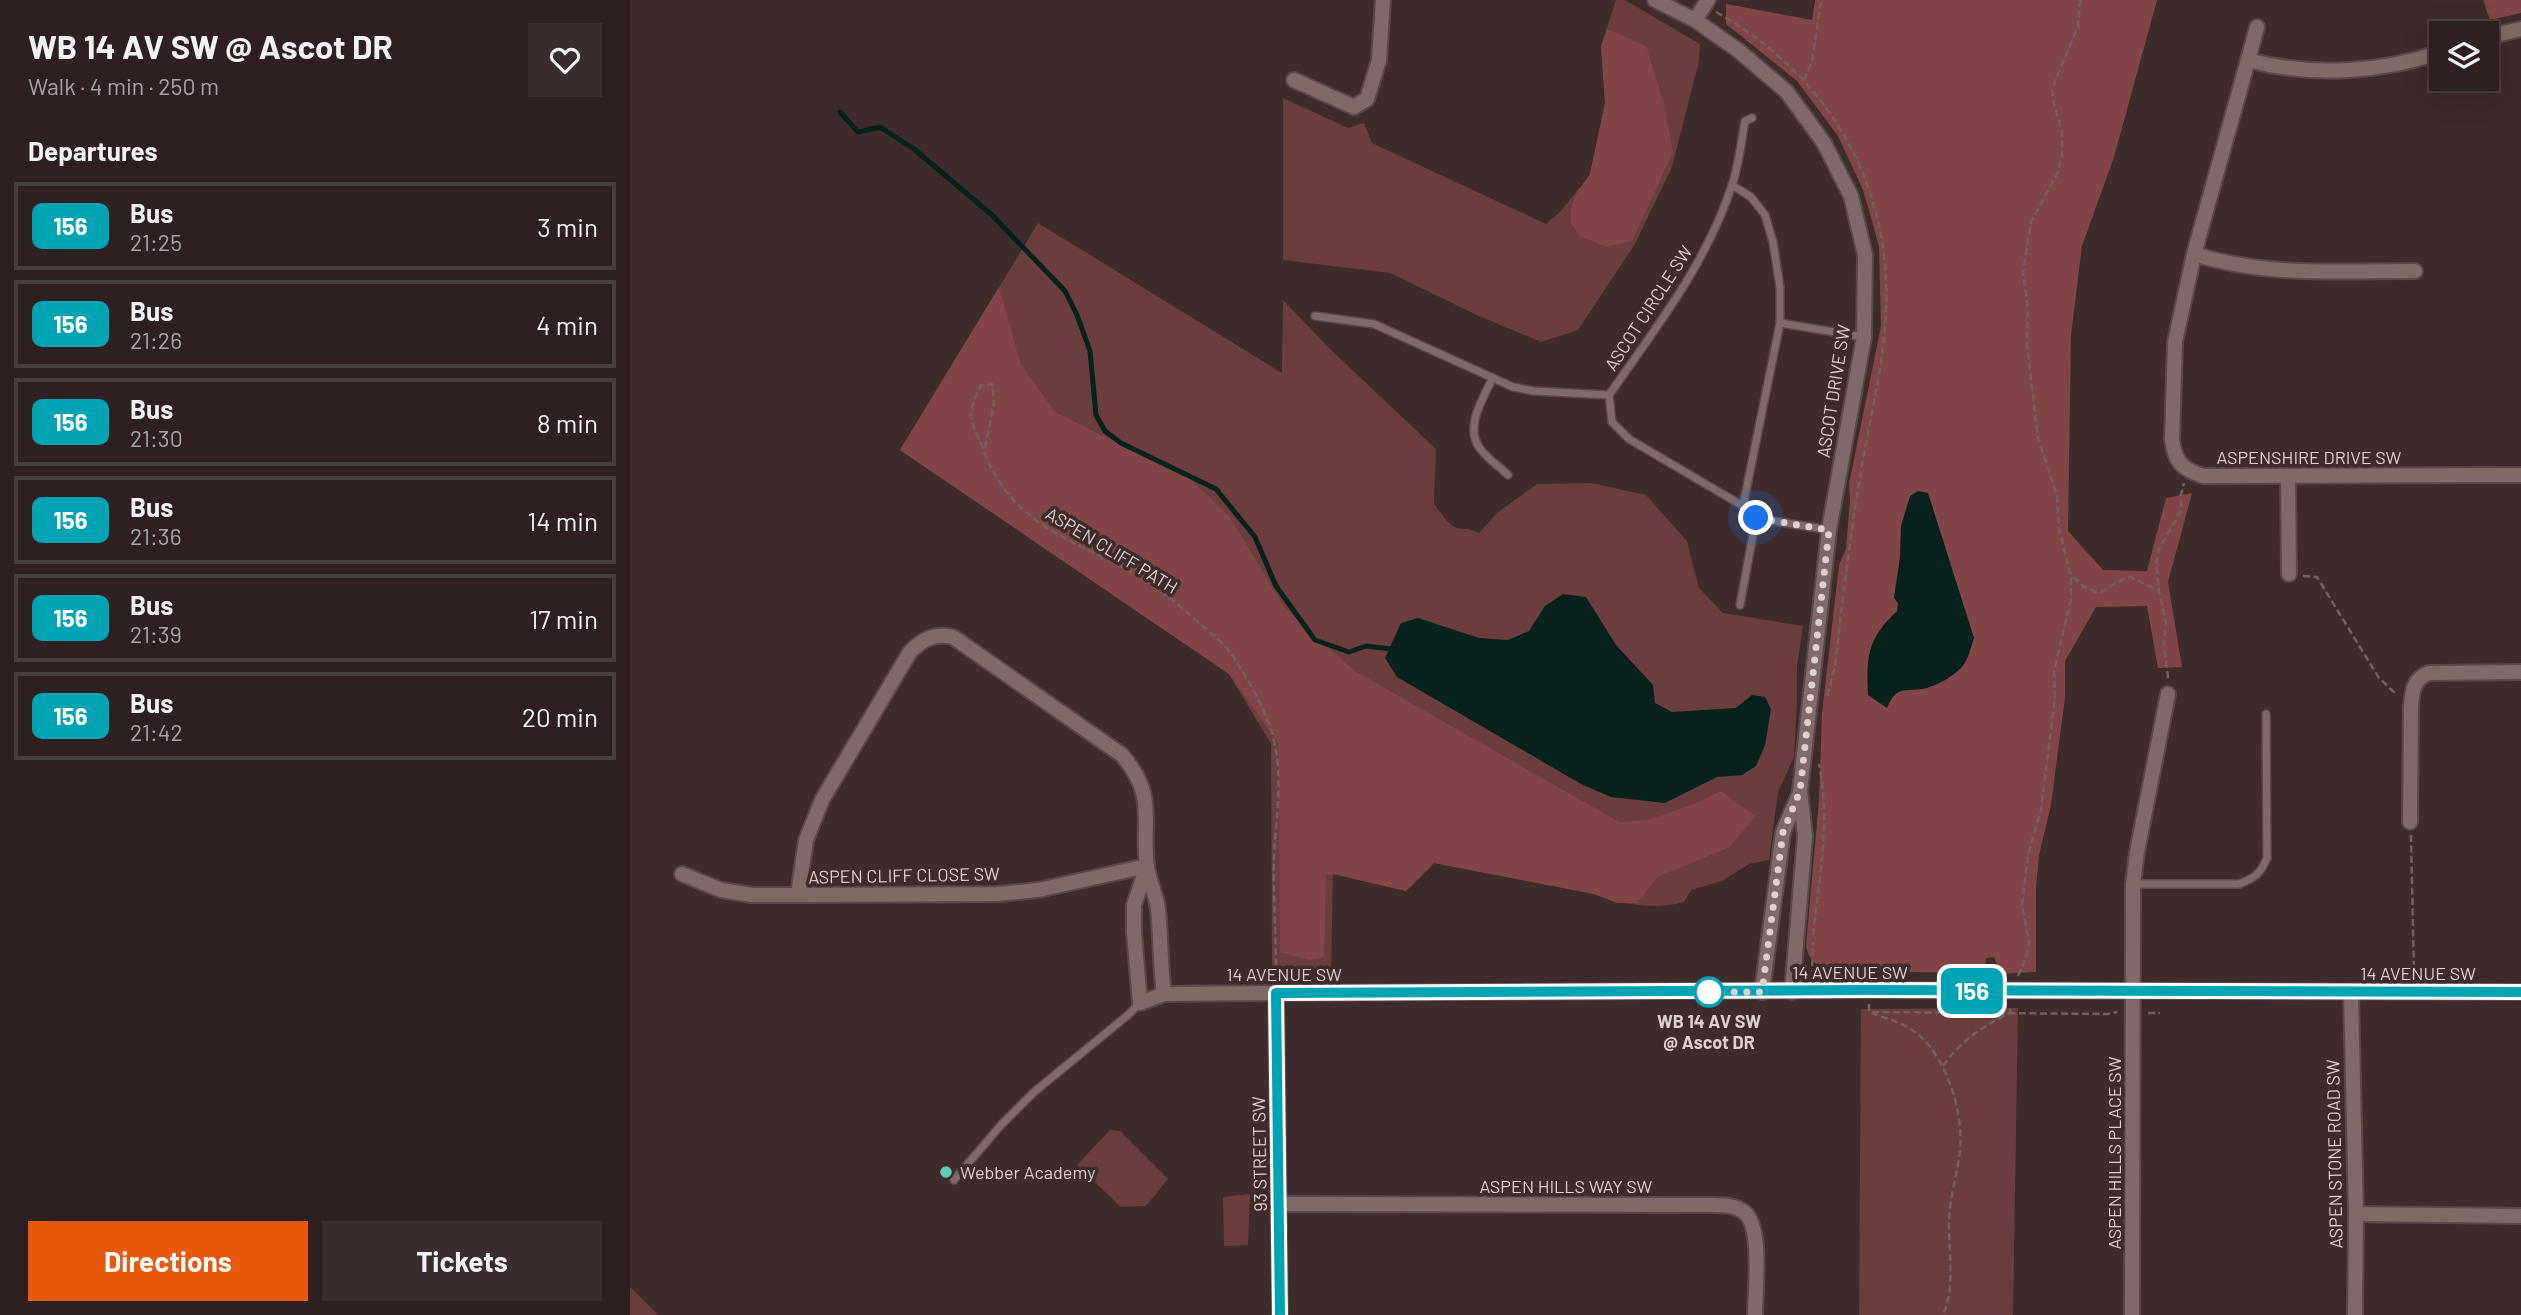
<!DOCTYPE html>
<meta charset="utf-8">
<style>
body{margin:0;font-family:Barlow,sans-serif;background:#3a2d2d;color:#f1f3f6;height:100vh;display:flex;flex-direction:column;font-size:26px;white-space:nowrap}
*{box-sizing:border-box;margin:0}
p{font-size:23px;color:#a7a3a5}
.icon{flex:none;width:38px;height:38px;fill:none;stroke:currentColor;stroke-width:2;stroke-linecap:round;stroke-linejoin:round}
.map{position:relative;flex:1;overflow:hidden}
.panel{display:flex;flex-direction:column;background:#2e2020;width:630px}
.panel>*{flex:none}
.badge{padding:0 14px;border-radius:10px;font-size:24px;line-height:46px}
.tools{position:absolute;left:1799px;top:21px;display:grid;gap:14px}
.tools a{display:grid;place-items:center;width:70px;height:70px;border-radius:0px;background:#2e2020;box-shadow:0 7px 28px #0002,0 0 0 2px #493e3e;font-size:35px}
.you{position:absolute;width:35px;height:35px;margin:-18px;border:5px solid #fff;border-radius:50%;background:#1a73e8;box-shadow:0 0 0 10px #1a73e833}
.map>.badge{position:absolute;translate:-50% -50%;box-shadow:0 0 0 4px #fff}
h2{padding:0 28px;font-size:26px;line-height:63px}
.round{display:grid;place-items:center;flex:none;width:74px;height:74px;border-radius:0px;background:#3a2d2d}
.head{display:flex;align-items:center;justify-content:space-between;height:119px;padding:0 28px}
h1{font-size:33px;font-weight:700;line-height:52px}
.button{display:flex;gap:14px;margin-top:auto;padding:14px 28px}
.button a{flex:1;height:80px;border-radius:0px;background:#ea580c;color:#fff;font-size:28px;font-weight:700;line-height:80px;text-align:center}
.button a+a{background:#3a2d2d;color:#f1f3f6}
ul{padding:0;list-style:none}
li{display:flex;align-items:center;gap:21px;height:88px;margin:0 14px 10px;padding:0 14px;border:4px solid #493e3e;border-radius:0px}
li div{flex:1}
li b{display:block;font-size:26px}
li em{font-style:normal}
li .badge{min-width:77px;font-weight:700;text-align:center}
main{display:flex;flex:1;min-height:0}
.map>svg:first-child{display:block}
.green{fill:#6b3d3e}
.forest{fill:#814547}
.water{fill:#07211c}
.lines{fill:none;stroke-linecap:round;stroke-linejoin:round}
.stream{stroke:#07211c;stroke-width:5}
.service-casing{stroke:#584849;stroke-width:10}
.minor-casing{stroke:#584849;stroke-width:18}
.path{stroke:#716060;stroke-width:2.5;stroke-dasharray:7 3.5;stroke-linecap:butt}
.service{stroke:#7f6969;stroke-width:7}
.minor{stroke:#7f6969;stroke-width:14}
.line-casing{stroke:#fff;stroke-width:16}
.line{stroke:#00a3b4;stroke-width:10}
.walk{stroke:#ddd0d0;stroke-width:7;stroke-dasharray:0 12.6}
.stop-dot{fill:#fff;stroke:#00a3b4;stroke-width:3.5}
.poi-dot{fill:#5eceb7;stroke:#3e2b2b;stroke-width:2.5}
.labels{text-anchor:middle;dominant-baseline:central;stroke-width:7;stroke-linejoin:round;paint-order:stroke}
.street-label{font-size:18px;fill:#ddd0d0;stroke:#3e2b2b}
.stop-label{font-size:18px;font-weight:bold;fill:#ddd0d0;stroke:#3e2b2b}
.poi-label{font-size:18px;fill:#ddd0d0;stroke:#3e2b2b;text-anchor:start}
</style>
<main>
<section class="panel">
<div class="head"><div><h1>WB 14 AV SW @ Ascot DR</h1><p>Walk · 4 min · 250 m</p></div><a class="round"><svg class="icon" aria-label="heart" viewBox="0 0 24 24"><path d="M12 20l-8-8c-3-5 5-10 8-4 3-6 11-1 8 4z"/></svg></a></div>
<h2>Departures</h2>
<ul>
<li><span class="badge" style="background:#00a3b4;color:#fff">156</span><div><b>Bus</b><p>21:25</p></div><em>3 min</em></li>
<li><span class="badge" style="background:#00a3b4;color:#fff">156</span><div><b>Bus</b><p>21:26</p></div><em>4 min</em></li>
<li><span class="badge" style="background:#00a3b4;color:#fff">156</span><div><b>Bus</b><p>21:30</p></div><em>8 min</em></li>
<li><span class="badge" style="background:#00a3b4;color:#fff">156</span><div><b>Bus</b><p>21:36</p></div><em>14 min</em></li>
<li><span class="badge" style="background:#00a3b4;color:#fff">156</span><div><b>Bus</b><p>21:39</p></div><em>17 min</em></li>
<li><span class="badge" style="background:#00a3b4;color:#fff">156</span><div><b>Bus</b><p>21:42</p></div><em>20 min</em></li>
</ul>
<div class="button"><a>Directions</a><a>Tickets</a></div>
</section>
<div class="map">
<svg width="1891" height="1315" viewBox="0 0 1891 1315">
<rect width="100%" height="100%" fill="#3e2b2b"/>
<g class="green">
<polygon points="986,0 995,0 1070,44 1069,61 1042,167 1005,244 948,330 911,342 849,316 760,273 653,260 653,98 718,128 734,123 742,143 916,224 930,212 960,175 975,103 971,46"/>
<path d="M408 223 652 373 653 300 699 348 806 449 804 504C810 511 817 524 825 527 834 531 836 526 849 533L867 513 907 484 961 483 1016 495 1057 541 1069 588 1093 613 1173 626 1167 666V704L1164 757 1148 792 1139 860 1119 864 1092 881 1061 890 1054 902C1026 910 991 905 964 894L804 863 776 891 703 874 701 974 642 966 641 744 599 674 270 450Z"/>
<polygon points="1388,1008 1383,1315 1229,1315 1231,1009"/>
<polygon points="480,1130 490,1131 538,1179 516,1206 491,1207 447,1165"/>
<polygon points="620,1194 618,1245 594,1246 593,1197"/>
<polygon points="0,1287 28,1315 0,1315"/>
</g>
<g class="forest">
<path d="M1185 0H1527L1484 157 1452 246 1441 335 1438 531 1473 570 1517 571 1536 498 1562 493 1538 582 1552 667 1528 668 1517 606 1466 607 1435 661V697L1421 805 1409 855 1406 888V972L1371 974 1364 957 1356 958 1355 973 1202 971C1187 967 1179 961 1176 946L1189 800 1192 713 1209 565 1216 549 1220 500 1219 484 1251 326 1249 247 1240 214 1233 190 1208 136 1167 81 1096 24V4L1182 20Z"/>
<polygon points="1853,0 1891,0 1891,13 1860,20"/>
<polygon points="977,29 1016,46 1033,101 1043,152 1002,241 976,247 950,236 941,223 941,209 946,194 960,174 975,103 971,46"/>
<polygon points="369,287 391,365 425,412 560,479 600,517 654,607 725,671 989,822 1018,820 1066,803 1091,791 1125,816 1100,847 1027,877 1007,903 987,903 964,894 804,863 776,891 703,874 696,875 694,957 679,960 650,952 649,744 599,674 270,450"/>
</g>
<g class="water">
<path d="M1288 491 1298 493 1344 638C1341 647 1338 661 1331 668 1322 677 1309 684 1297 688 1278 693 1267 683 1257 708L1238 695C1236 656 1238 638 1267 611L1268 603 1264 598 1270 557 1271 526 1280 496Z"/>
<polygon points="933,594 956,597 986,645 1023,685 1025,703 1042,712 1106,708 1122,695 1135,697 1141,709 1135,745 1126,766 1112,775 1087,777 1035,803 981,797 951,784 767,677 755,658 771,623 788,618 849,638 878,640 899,631 915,606"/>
</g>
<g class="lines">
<polyline class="stream" points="210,112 228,132 250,127 284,149 362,215 435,291 447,315 460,351 466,415 475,431 491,443 586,489 625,537 646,586 685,640 719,652 736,646 761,649"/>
<g class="service-casing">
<g id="service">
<path d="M1122 118 1115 121C1111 142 1109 165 1102 185 1077 263 1025 329 979 395L982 422 999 439 1113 506 1126 518 1199 530"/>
<polyline points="1102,185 1121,197 1135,215 1143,242 1150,287 1150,323 1113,506"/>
<polyline points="685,316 744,324 883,387 904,391 979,395"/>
<polyline points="1150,323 1234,337"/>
<path d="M862 379C853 399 835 426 849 447 856 458 869 466 878 475"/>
<polyline points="1110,605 1126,518"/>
<path d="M1503 884H1609C1625 878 1631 873 1637 858L1636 714"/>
<polyline points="324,1180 371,1125 404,1092 498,1015 510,1003"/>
</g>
</g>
<g class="minor-casing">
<g id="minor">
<polyline points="1025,0 1065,20 1109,51 1157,92 1194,143 1221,196 1235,255 1234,337 1199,530 1170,791 1175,836 1162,992"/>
<polyline points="1065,20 1078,0"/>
<polyline points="1857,37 1891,29"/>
<path d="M1811 52C1750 73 1681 77 1618 60L1564 254 1545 342 1542 440C1545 461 1551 469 1573 476L1891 475"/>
<polyline points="1618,60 1627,27"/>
<polyline points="664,80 724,107 737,99 749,60 753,0"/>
<path d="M1564 254C1636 277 1712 271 1785 271"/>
<polyline points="1658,476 1659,574"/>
<path d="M1780 822 1781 707C1782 692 1783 679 1799 673L1891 672"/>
<polyline points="517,866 504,905 504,932 510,1003 534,994 646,993 1238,990 1891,992"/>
<path d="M517 866 408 890 368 894 168 895 176 840 192 800 280 652C293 639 304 633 323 637L492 755C528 797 511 821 517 867 519 881 526 894 528 909 531 937 530 966 534 994"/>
<polyline points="52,874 91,890 122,895 168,895"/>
<polyline points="1132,992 1153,832 1170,792"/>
<polyline points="646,993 650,1315"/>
<polyline points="1721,993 1726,1214 1725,1315"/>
<path d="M650 1204 1076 1205C1089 1205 1104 1204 1114 1212 1133 1226 1125 1292 1125 1315"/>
<polyline points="1726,1214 1891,1216"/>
<polyline points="1502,1315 1503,884 1507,852 1538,694"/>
</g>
</g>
<g class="path">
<polyline points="1450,0 1448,27 1422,88 1424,105 1432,131 1432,156 1428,172 1401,222 1393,273 1398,308 1397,345 1408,438 1427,495 1429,528 1440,573 1453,586 1466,592 1473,591 1489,581 1501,577 1529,591"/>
<path d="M1086 12C1197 75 1261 181 1256 309 1254 367 1238 425 1229 483 1219 544 1212 605 1205 667L1197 696"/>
<polyline points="1174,80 1182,61 1191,0"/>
<path d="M355 448 364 403 362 384 351 385C335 418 341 418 353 449 384 529 442 537 509 577 531 590 549 605 568 622 583 635 598 646 608 664 622 687 638 714 644 741 653 778 646 819 644 857 643 894 646 932 646 969"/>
<polyline points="1673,576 1687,577 1749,678 1767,695"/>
<polyline points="1538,678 1534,644 1536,622 1529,591 1526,563 1529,549 1551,511 1551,495 1554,483"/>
<polyline points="1781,835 1784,976"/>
<path d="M1183 935C1189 879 1201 820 1189 764"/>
<polyline points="1388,976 1396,958 1399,942 1392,905 1398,855 1411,809 1425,698 1424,671 1441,600 1441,576"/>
<polyline points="1182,977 1183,942"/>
<path d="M1239 1004V1012C1252 1017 1267 1021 1279 1028 1315 1049 1334 1112 1330 1151 1327 1174 1320 1197 1319 1220 1318 1251 1326 1286 1313 1315"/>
<polyline points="1242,1012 1478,1014 1487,1012"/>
<polyline points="1518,1013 1530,1013"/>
<path d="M1313 1066C1331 1041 1352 1026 1380 1013V1006"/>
</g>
<use href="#service" class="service"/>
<use href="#minor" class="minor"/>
</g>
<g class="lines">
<g class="line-casing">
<polyline id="line" points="650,1315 646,993 1238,990 1891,992"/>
</g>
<use href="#line" class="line"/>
<polyline class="walk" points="1079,992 1132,992 1153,832 1170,791 1199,530 1126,518"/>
</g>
<circle class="stop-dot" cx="1079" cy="992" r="14"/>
<circle class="poi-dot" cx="316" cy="1172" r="7"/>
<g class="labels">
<g class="street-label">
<text transform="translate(1018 308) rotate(-57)">ASCOT CIRCLE SW</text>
<text transform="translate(1203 391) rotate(-81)">ASCOT DRIVE SW</text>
<text x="1679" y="457">ASPENSHIRE DRIVE SW</text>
<text transform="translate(482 550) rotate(31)">ASPEN CLIFF PATH</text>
<text transform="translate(274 875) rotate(-1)">ASPEN CLIFF CLOSE SW</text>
<text x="1220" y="972">14 AVENUE SW</text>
<text x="1788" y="973">14 AVENUE SW</text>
<text x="654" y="974">14 AVENUE SW</text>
<text transform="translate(1484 1153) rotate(-90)">ASPEN HILLS PLACE SW</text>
<text transform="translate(629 1154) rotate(-91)">93 STREET SW</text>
<text transform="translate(1704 1154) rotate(-91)">ASPEN STONE ROAD SW</text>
<text x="936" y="1186">ASPEN HILLS WAY SW</text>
</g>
<g class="stop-label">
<text x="1079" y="1021">WB 14 AV SW<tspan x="1079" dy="21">@ Ascot DR</tspan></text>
</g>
<g class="poi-label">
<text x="330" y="1172">Webber Academy</text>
</g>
</g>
</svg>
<div class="tools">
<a><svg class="icon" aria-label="layers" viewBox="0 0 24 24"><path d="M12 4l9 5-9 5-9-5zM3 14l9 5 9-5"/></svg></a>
</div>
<div class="you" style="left:1126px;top:518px"></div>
<b class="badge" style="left:1342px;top:991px;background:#00a3b4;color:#fff">156</b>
</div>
</main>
